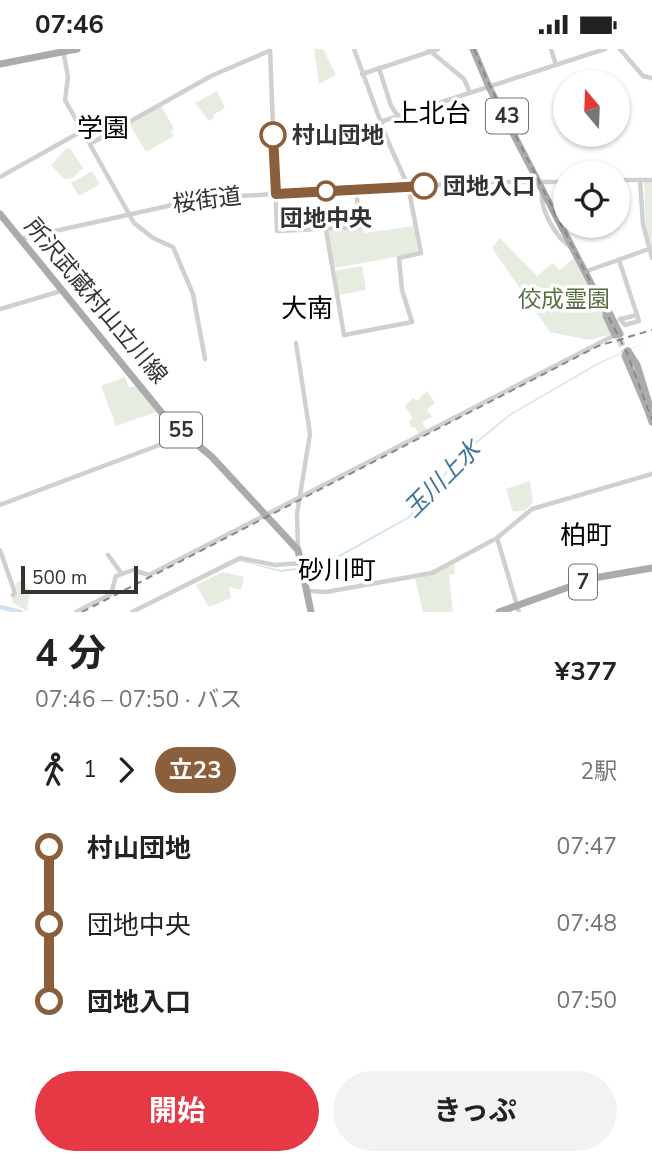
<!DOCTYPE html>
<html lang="ja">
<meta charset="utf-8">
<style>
body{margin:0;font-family:"Nunito Sans","Noto Sans JP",sans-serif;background:#f2f2f2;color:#222;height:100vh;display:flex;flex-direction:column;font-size:26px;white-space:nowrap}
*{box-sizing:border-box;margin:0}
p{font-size:23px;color:#767676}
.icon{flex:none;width:38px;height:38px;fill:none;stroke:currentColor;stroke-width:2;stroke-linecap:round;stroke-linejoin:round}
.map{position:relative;height:563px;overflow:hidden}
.sheet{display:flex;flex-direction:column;background:#fff;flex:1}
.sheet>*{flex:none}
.badge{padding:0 14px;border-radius:23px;font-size:24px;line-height:46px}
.needle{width:46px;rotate:341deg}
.tools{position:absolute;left:553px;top:21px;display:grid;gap:14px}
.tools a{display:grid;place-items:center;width:77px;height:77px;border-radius:50%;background:#fff;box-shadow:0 2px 5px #0004;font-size:35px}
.scale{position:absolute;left:21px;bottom:18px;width:117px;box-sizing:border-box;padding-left:7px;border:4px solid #333;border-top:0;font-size:19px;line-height:24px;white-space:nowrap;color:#333;-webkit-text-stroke:5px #fff;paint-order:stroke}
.map>.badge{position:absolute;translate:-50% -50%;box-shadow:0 0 0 4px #fff}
.legs{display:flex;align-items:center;gap:10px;height:77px;padding:0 35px;font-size:23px}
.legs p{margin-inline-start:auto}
.overview{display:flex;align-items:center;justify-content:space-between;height:119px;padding:0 35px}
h1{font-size:38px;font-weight:700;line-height:52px}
.button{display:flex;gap:14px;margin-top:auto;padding:14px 35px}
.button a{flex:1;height:80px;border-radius:42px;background:#e63946;color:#fff;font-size:28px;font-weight:700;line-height:80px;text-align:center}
.button a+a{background:#f2f2f2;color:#222}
ul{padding:0 35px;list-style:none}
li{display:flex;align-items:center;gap:24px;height:77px;font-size:26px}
li i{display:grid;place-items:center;width:10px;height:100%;margin:0 9px;background:currentColor}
li i::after{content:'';width:18px;height:18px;margin:-9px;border:5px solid;border-radius:50%;background:#fff}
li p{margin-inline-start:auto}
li:first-child i{background:linear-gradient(#0000 50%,currentColor 0)}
li:last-child i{background:linear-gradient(currentColor 50%,#0000 0)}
.status{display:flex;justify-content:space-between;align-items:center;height:49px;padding:0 35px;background:#fff;direction:ltr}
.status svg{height:19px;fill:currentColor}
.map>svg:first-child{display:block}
.green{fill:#e6ecdf}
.water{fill:#cfe2ee}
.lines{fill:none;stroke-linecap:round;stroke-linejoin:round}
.river{stroke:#cfe2ee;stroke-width:4.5}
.major-tunnel{stroke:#d6d6d6;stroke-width:7;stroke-dasharray:7 3.5;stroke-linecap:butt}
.minor{stroke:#d0d0d0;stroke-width:4.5}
.major{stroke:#ababab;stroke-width:7}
.rail{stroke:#888;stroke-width:2;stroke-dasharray:7 5;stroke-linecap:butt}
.line-1-casing{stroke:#fff;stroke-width:16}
.line-1{stroke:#8b5e3c;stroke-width:10}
.stop-1-dot{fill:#fff;stroke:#8b5e3c;stroke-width:3.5}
.labels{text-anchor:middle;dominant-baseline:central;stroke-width:7;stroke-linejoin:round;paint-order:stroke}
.shield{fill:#fff;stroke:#707070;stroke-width:2}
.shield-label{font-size:21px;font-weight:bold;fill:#333}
.stop-label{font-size:23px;font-weight:bold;fill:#333;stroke:#fff;text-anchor:start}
.street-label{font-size:23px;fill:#333;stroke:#fff}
.park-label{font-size:23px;fill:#56703f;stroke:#fff}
.water-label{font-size:24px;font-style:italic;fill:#3f7597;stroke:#fff}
.quarter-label{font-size:26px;fill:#000;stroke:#fff}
</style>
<div class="status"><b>07:46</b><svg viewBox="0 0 49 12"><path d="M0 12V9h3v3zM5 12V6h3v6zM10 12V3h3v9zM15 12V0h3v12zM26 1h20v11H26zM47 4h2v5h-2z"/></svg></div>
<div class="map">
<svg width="652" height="563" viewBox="0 0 652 563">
<rect width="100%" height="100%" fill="#fff"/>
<g class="green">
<polygon points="314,0 323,0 336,26 319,35"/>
<polygon points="217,42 225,59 213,66 214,69 209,72 195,54"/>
<polygon points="161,56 174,80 171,82 174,87 146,103 129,74"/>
<polygon points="70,99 83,119 73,129 64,130 51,116 66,100"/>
<polygon points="92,122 100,135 79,147 71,134"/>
<polygon points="644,132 652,132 652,202 646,180"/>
<polygon points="414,177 418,204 334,219 328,182 363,179 364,184"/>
<polygon points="500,189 537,227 553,214 560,221 575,208 612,285 589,291 550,283 492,199"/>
<polygon points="362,217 366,241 338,246 334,222"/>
<polygon points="125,328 129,339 138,336 159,362 116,377 101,337"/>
<polygon points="427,342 435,354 427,361 432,368 422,373 427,382 419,386 415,378 412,379 409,372 413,369 405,357 413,349 417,352"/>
<polygon points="530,432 533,454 525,461 513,463 506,440"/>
<polygon points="454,515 455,525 449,526 453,563 423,563 415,530"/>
<polygon points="223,523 244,528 241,541 229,538 231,549 209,558 196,536"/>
<polygon points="23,530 30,543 27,562 12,553 12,547 19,546 15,535"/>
</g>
<polygon class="water" points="652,290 597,316 511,366 460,408 411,468 322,518 281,523 240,512 136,563 239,511 280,521 321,516 408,468 462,404 510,365 596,315"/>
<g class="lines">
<polyline class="river" points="0,558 21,563"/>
<polyline class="major-tunnel" points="615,281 628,309"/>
<g class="minor">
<polyline points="270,0 277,182 360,178 356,140"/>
<polyline points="551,0 556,16"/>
<polyline points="620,0 643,27 652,29"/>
<polyline points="63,1 68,28 65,51 134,174 153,189 173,198 193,245 205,310"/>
<polyline points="429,1 464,30 470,44"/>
<polyline points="379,19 391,57 398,67"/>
<polyline points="362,25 438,0"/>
<polyline points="380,73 605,0"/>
<polyline points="90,95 211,27 269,2"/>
<polyline points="0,128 82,82"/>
<polyline points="618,131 652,131"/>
<polyline points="640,131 643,175 652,209"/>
<path d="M542 141C539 160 556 189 572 199"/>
<polyline points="326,181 344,286 412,273 402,241 399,209 421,204 408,137 387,90 354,0"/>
<polyline points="19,190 204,149 490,133 565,133"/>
<polyline points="619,211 639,272 625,276 620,270"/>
<polyline points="584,223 649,200"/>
<polyline points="0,260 61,242"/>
<polyline points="621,270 637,266"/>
<polyline points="296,294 310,385 297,465 298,501"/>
<polyline points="0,456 186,386"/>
<polyline points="497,489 519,563"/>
<polyline points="0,501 15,544 13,546"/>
<polyline points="108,506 122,525"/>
<polyline points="309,542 326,543 432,524 497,489 532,460 652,425"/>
<polyline points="76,563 111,545 116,527 133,521 149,526 615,286"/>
<polyline points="132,563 240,509 275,516 302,514"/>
</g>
<g class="major">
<polyline points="473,0 489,38 610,271"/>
<polyline points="0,15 77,0"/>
<polyline points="0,165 166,369 212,408 298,501 311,563"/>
<polyline points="606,267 615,286 620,285 610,265"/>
<polyline points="628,302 625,307 647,359"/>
<polyline points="628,302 637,316 650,358"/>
<polyline points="646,356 652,373"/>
<polyline points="499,563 594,529 652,519"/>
</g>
<g class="rail">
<polyline points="474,0 486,29 627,304 652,371"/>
<polyline points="82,563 598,297 652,281"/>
</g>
</g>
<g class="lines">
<g class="line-1-casing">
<polyline id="line-1" points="273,86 276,145 424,137"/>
</g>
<use href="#line-1" class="line-1"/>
</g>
<g class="stop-1-dot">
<circle cx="273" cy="86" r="12"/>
<circle cx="424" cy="137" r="12"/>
<circle cx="326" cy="142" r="9"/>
</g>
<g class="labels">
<g class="shield">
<rect x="486" y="49.5" width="42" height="35" rx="5"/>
<rect x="160" y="363.5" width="42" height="35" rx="5"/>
<rect x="569" y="515.5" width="28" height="35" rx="5"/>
</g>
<g class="shield-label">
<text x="507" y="67">43</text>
<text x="181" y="381">55</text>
<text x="583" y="533">7</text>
</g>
<g class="stop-label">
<text x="292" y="86">村山団地</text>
<text x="443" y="137">団地入口</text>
<text x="326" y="169" text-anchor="middle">団地中央</text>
</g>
<g class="street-label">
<text transform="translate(207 151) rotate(-7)">桜街道</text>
<text transform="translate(96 252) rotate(50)">所沢武蔵村山立川線</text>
</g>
<g class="park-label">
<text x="564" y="250">佼成霊園</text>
</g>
<g class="water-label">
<text transform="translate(442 430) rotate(-45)">玉川上水</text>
</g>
<g class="quarter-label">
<text x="432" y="64">上北台</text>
<text x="103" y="79">学園</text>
<text x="307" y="259">大南</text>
<text x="586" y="486">柏町</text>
<text x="337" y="521">砂川町</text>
</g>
</g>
</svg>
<div class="tools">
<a><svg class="needle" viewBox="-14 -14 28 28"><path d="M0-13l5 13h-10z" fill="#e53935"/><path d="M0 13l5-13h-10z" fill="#767676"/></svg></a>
<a><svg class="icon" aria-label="locate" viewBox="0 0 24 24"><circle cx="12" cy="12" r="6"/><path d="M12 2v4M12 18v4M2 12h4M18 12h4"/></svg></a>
</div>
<div class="scale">500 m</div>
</div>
<section class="sheet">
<div class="overview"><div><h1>4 分</h1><p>07:46 – 07:50 · バス</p></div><b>¥377</b></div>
<div class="legs"><svg class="icon" aria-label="walk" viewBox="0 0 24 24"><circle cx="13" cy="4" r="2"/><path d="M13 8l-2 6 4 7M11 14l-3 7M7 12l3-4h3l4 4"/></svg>1<svg class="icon" aria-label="forward" viewBox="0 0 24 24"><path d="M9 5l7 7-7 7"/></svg><b class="badge" style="background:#8b5e3c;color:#fff">立23</b><p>2駅</p></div>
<ul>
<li><i style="color:#8b5e3c"></i><b>村山団地</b><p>07:47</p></li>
<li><i style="color:#8b5e3c"></i><span>団地中央</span><p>07:48</p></li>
<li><i style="color:#8b5e3c"></i><b>団地入口</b><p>07:50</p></li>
</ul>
<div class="button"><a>開始</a><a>きっぷ</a></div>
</section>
